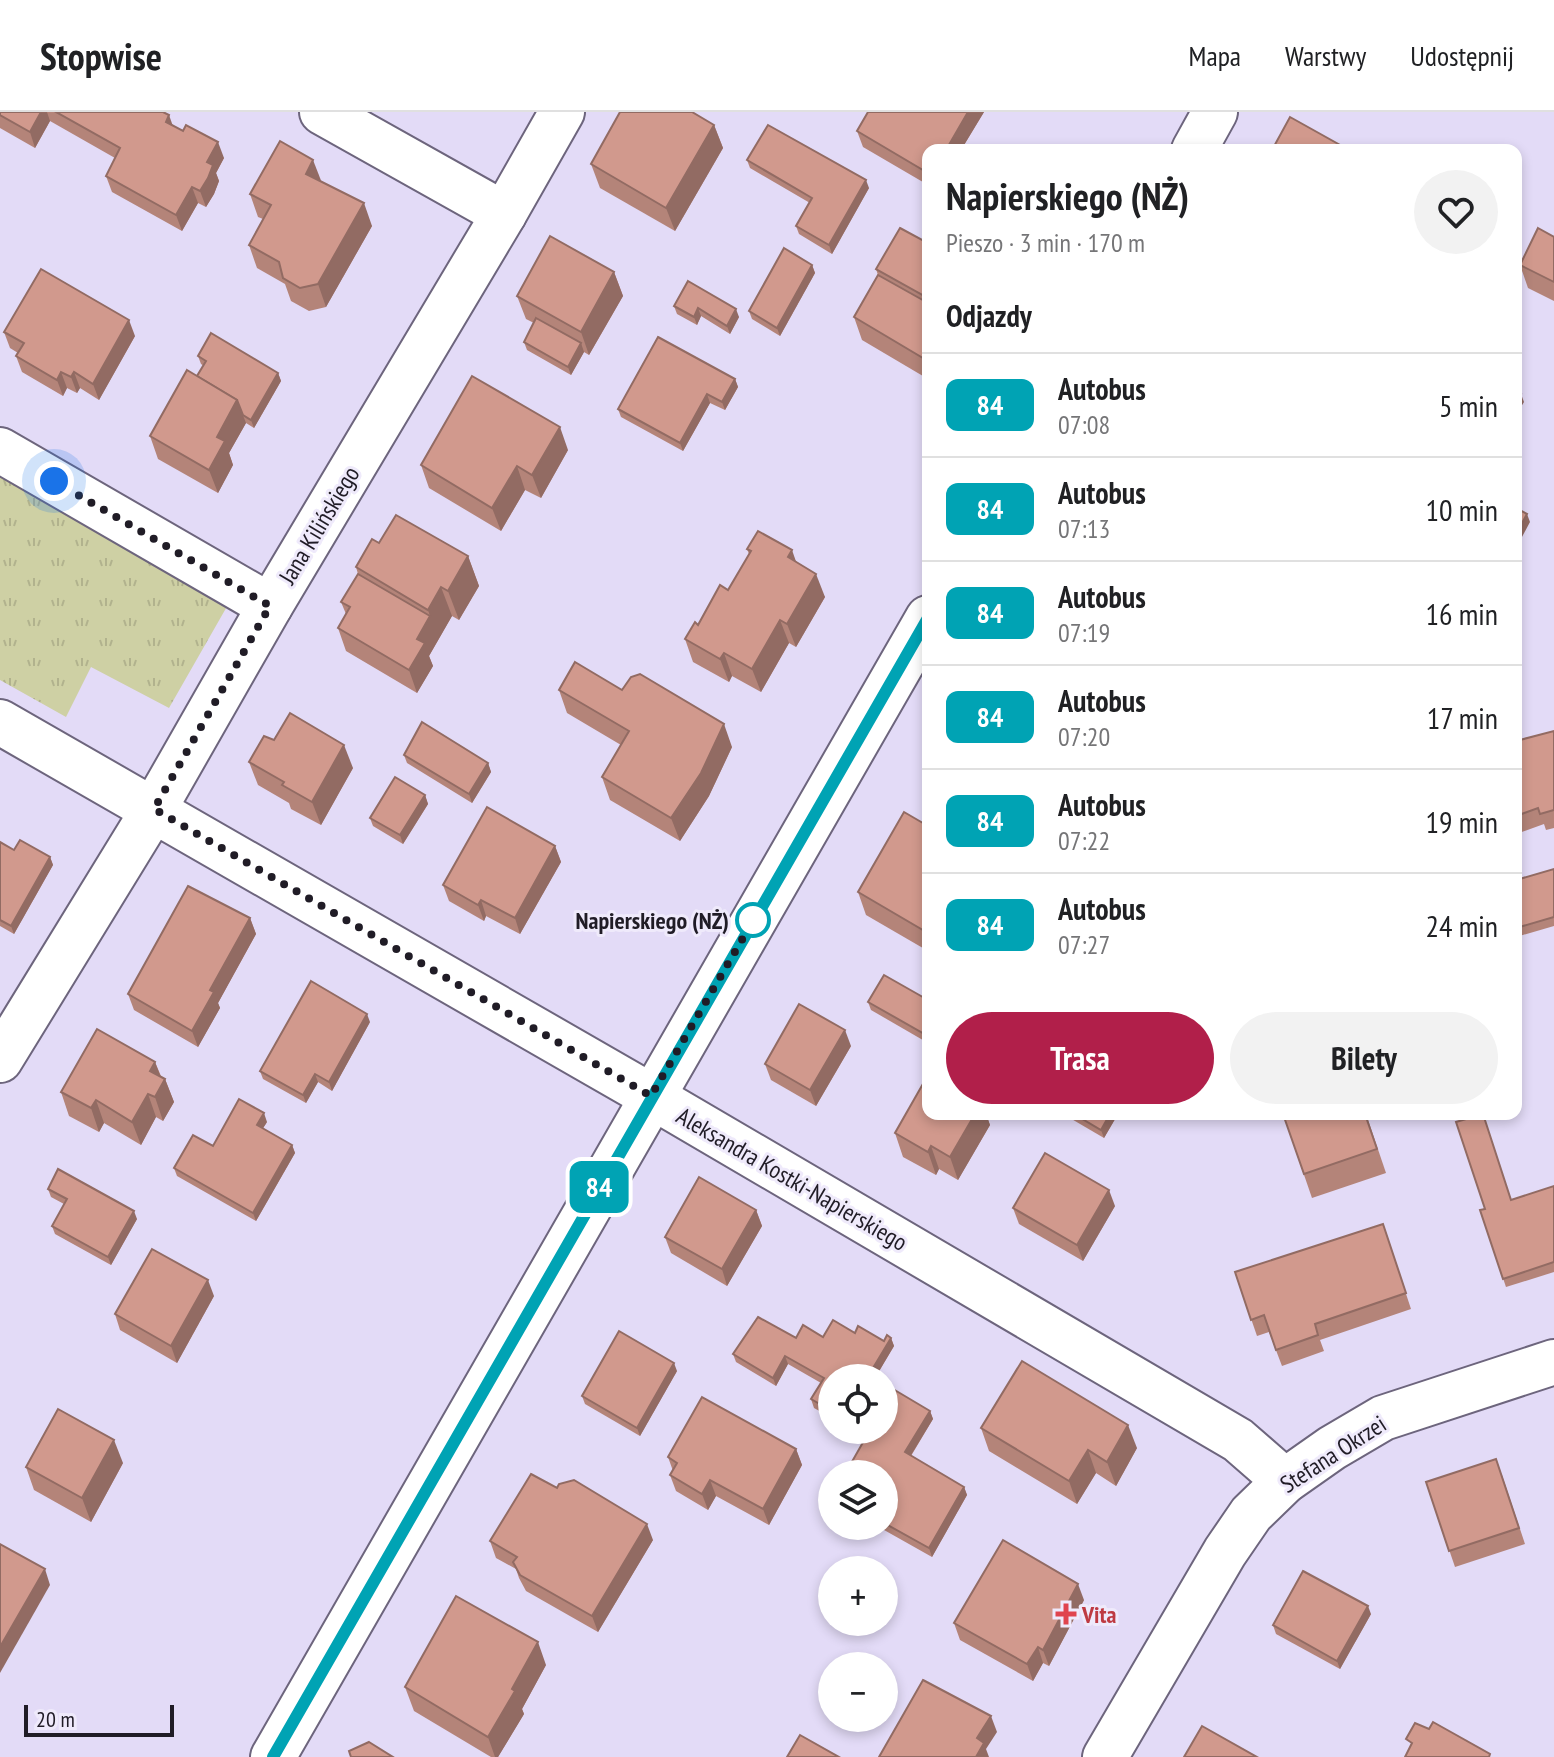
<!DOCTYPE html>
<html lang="pl">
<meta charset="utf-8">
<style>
body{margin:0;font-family:"PT Sans Narrow",sans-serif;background:#f2f2f2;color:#202124;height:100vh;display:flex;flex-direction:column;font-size:30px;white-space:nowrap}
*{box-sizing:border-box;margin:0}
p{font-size:26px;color:#757577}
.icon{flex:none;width:44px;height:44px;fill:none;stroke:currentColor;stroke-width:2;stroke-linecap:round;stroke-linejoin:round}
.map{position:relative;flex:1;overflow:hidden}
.drawer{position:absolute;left:922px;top:32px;width:600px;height:976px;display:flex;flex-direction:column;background:#fff;border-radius:16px;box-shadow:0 4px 12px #0003}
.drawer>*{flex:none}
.badge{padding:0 16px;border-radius:12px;font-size:28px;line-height:52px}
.controls{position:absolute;left:818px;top:1252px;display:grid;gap:16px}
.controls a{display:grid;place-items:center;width:80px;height:80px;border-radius:50%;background:#fff;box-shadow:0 4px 12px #0003;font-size:40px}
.scale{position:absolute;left:24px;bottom:20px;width:150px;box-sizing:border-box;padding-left:8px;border:4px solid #201c26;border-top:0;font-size:22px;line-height:28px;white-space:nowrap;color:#201c26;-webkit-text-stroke:6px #efeafb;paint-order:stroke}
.you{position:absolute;width:40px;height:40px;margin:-20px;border:6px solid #fff;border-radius:50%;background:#1a73e8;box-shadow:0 0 0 12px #1a73e833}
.map>.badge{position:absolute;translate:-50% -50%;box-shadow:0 0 0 4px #fff}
h2{padding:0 24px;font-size:30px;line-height:72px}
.round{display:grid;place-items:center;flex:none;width:84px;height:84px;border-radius:42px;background:#f2f2f2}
.summary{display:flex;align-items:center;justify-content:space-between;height:136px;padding:0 24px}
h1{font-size:38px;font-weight:700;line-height:60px}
.button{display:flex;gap:16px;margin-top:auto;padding:16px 24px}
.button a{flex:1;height:92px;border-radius:48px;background:#b11f4a;color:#fff;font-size:32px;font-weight:700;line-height:92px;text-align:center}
.button a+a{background:#f2f2f2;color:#202124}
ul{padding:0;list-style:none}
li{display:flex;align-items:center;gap:24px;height:104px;padding:0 24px;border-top:2px solid #e0e0e0}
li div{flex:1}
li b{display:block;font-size:30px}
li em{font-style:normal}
li .badge{min-width:88px;font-weight:700;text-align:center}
header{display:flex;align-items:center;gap:48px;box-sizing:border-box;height:112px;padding:0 40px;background:#fff;border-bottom:2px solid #e0e0e0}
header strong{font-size:38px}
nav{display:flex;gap:44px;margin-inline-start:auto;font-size:28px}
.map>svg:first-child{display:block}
.park{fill:url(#park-tufts)}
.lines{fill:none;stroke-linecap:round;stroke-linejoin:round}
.street-casing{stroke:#6d657d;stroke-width:48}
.secondary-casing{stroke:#6d657d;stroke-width:48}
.street{stroke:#fff;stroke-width:44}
.secondary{stroke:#fff;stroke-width:44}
.wall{fill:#b48479}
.shaded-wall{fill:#926b63}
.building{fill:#d1998d;stroke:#926b63;stroke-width:2}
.line-casing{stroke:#fff;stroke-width:18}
.line{stroke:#00a3b4;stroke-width:12}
.walk{stroke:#201c26;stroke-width:8;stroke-dasharray:0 14.4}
.stop-dot{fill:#fff;stroke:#00a3b4;stroke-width:4}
.health-dot{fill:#e0444e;stroke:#efeafb;stroke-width:3}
.labels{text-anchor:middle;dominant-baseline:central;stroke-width:6;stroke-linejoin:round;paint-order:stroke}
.street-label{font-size:24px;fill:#201c26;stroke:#efeafb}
.stop-label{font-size:24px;font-weight:bold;fill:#201c26;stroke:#efeafb;text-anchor:end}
.health-label{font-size:24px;font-weight:bold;fill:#be3a42;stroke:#efeafb;text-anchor:start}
</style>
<header>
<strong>Stopwise</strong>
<nav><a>Mapa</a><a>Warstwy</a><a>Udostępnij</a></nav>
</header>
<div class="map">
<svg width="1554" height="1645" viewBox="0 0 1554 1645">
<defs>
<pattern id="park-tufts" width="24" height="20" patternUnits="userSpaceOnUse" patternTransform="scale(2)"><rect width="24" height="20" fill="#ced0a4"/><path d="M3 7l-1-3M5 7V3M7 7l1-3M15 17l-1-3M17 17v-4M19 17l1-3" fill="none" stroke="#b1b28d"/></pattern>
</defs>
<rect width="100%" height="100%" fill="#e3dbf7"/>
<polygon class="park" points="0,360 229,491 169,596 91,555 66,605 0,568"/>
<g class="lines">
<g class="street-casing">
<g id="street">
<polyline points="322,0 504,102"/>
<polyline points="0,338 270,494"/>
<polyline points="0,610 651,984 1238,1328 1285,1369"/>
<polyline points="0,948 154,697 270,494 504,102 562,0"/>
<polyline points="1105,1645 1225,1440 1251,1402 1285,1369 1332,1336 1383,1306 1554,1250"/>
</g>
</g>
<g class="secondary-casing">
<g id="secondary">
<polyline points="1194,38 1215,0"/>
<polyline points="273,1645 928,506"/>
</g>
</g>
<use href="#street" class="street"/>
<use href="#secondary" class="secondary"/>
</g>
<g class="wall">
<polygon points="0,0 163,0 173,14 224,46 216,61 219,69 214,82 206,95 198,91 182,119 112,80 106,64 115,46 50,9 35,36 0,16"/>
<polygon points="868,0 984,0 961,38 928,38 928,73 863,35 857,19"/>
<polygon points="714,13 723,36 675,119 600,76 591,52"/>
<polygon points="747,48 869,76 832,142 799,122 796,114 810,91 750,56"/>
<polygon points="321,69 372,114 326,195 309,199 291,189 285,172 257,156 249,133 263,107 258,105 250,82"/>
<polygon points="1554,125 1554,189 1528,176 1520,153"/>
<polygon points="928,131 928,267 862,228 854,205 878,163 876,157"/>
<polygon points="812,153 815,161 780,224 752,207 749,199"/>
<polygon points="614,160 623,184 589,243 584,240 571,263 527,238 524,230 534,211 526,207 517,184"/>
<polygon points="688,169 739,205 730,222 701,204 697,213 677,202 674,194"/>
<polygon points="4,220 135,224 99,288 80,276 77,281 67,276 63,284 22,260 16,244 18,241 10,236"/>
<polygon points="198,244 278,261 281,269 254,316 246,311 229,341 233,353 218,381 158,347 150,324 197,264 204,254 201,252"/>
<polygon points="735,267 738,275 725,298 710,291 683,339 621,305 618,297"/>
<polygon points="568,338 541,386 525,378 501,419 429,376 421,353"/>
<polygon points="379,431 468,444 479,474 459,508 452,504 429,544 433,554 417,581 346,539 338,516 346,502 341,490 358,462 356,455"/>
<polygon points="747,437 796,449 825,485 796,535 789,531 761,580 732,564 729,570 693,550 685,527 728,478 749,442"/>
<polygon points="559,578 622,578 732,635 709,684 680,729 610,688 602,665 621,633 567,601"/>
<polygon points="1554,619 1554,716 1546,718 1544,712 1516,722 1516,629"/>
<polygon points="404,643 488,651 491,660 472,691 407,651"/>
<polygon points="249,650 353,656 321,713 291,697 289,691 258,673"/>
<polygon points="425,683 428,692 403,732 373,714 370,706"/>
<polygon points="928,714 928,839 866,803 858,780"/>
<polygon points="0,730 14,738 50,745 53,753 14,822 0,814"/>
<polygon points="555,734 561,750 520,822 486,804 484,809 449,789 443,773"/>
<polygon points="1554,757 1554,814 1516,825 1516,768"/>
<polygon points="250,806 256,822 218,891 220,896 198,935 134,898 128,882"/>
<polygon points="928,888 928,931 871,898 868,890"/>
<polygon points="370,910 332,979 318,970 306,991 263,967 260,959"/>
<polygon points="851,934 816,994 771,968 765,952"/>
<polygon points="155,950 161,964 165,967 174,990 163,1009 156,1005 141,1033 104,1011 99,1020 69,1004 61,980"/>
<polygon points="928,1002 986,1002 990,1013 958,1068 939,1057 936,1063 903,1045 895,1021"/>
<polygon points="1063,1002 1118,1002 1104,1026"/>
<polygon points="1283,1002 1366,1002 1386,1061 1312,1086"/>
<polygon points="267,1010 263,1016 292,1033 295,1041 256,1109 177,1064 174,1056 213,1034"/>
<polygon points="1554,1074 1554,1160 1506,1175 1480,1098"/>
<polygon points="48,1077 137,1107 111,1153 55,1122 52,1114 64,1092 51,1085"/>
<polygon points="1115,1094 1083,1149 1019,1112 1013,1096"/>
<polygon points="756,1098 762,1114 727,1174 671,1141 665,1125"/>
<polygon points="1383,1112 1411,1197 1320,1228 1324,1239 1282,1254 1269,1220 1257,1224 1235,1160"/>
<polygon points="214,1184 177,1251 120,1218 115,1202"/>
<polygon points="855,1221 884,1229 891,1226 894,1234 875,1266 832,1266 832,1306 814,1296 811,1287 821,1271 788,1252 776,1274 736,1250 733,1242 796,1226 823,1225"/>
<polygon points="677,1259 640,1324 585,1292 582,1284"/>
<polygon points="930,1299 933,1307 911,1344 964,1375 967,1383 932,1445 877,1414 884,1414 884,1362"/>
<polygon points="981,1316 1137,1336 1116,1374 1096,1361 1077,1392 989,1339"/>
<polygon points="796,1337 802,1353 769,1413 716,1384 708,1398 676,1379 670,1363 673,1359 668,1345"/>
<polygon points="123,1351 91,1410 34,1378 26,1355"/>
<polygon points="1502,1363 1525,1432 1455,1455 1426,1370"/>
<polygon points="653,1428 598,1520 526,1479 519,1466 516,1457 496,1446 490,1429"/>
<polygon points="1084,1488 1049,1554 1043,1551 1033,1569 960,1528 954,1511"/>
<polygon points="1371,1502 1340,1557 1276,1522 1273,1513"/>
<polygon points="546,1553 522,1597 524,1602 498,1645 491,1645 414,1599 405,1575"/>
</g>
<g class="shaded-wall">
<polygon points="41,0 47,0 50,9 35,36 30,20"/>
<polygon points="968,0 984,0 961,38 946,38"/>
<polygon points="169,3 175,20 166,10"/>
<polygon points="714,13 723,36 675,119 666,96"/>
<polygon points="218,30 224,46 216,61 219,69 214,82 206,95 200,79 207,50"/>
<polygon points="313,48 322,71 306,62"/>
<polygon points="866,68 869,76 832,142 829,133"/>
<polygon points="192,75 198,91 182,119 176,103"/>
<polygon points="364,91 372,114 326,195 318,172"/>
<polygon points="812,153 815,161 780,224 777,216"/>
<polygon points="614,160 623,184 589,243 581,220"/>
<polygon points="698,196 701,204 697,213 694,205"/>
<polygon points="736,197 739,205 730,222 727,214"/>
<polygon points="129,208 135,224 99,288 93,272"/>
<polygon points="581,231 584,240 571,263 568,255"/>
<polygon points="61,260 67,276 63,284 57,268"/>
<polygon points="74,260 80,276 77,281 71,265"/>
<polygon points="278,261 281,269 254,316 251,308"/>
<polygon points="735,267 738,275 725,298 722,290"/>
<polygon points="707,282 710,291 683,339 680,331"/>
<polygon points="1521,282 1524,290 1516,303 1516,290"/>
<polygon points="237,288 246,311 229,341 233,353 218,381 209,358 217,325"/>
<polygon points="560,315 568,338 541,386 532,363"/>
<polygon points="517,354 525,378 501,419 492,396"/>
<polygon points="1527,402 1530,410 1516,436 1516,422"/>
<polygon points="792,438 800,461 788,445"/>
<polygon points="468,444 479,474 459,508 448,479"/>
<polygon points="816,462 825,485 796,535 787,512"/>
<polygon points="441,475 452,504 429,544 433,554 417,581 409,558 417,527 430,504 428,498"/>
<polygon points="780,508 789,531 761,580 752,557"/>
<polygon points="724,541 732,564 729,570 720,547"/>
<polygon points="724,612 732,635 709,684 680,729 671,706"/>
<polygon points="344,633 353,656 321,713 312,690"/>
<polygon points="488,651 491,660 472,691 469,682"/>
<polygon points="425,683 428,692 403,732 400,723"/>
<polygon points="555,734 561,750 520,822 515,806"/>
<polygon points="50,745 53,753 14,822 11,814"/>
<polygon points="481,788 486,804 484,809 478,793"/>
<polygon points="250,806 256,822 218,891 220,896 198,935 192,919 210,878"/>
<polygon points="367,902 370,910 332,979 329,970"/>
<polygon points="845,918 851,934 816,994 810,978"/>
<polygon points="155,950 163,971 165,967 174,990 163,1009 155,985 150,959"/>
<polygon points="315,962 318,970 306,991 303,983"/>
<polygon points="148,982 156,1005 141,1033 132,1010"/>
<polygon points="96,988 104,1011 99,1020 91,996"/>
<polygon points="264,1001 267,1010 260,1021 257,1013"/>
<polygon points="975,1002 986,1002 990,1013 958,1068 950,1045"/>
<polygon points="1110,1002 1118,1002 1104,1026 1101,1018"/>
<polygon points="292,1033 295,1041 256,1109 253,1101"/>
<polygon points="931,1034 939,1057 936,1063 928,1040"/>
<polygon points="1109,1078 1115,1094 1083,1149 1077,1133"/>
<polygon points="756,1098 762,1114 727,1174 722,1157"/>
<polygon points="134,1099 137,1107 111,1153 108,1145"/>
<polygon points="208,1168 214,1184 177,1251 171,1234"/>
<polygon points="891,1226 894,1234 875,1266 867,1266"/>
<polygon points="785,1244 788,1252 776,1274 773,1266"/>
<polygon points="674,1251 677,1259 640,1324 637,1316"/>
<polygon points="930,1299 933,1307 908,1348 905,1340"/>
<polygon points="1128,1313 1137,1336 1116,1374 1107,1350"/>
<polygon points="114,1328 123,1351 91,1410 82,1386"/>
<polygon points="796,1337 802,1353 769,1413 763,1397"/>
<polygon points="1088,1338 1096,1361 1077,1392 1069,1369"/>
<polygon points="710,1368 716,1384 708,1398 702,1382"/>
<polygon points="964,1375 967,1383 932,1445 929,1436"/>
<polygon points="647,1412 653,1428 598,1520 592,1504"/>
<polygon points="45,1457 50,1473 0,1561 0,1535"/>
<polygon points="1078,1472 1084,1488 1049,1554 1043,1538"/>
<polygon points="1368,1494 1371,1502 1340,1557 1337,1549"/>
<polygon points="538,1530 546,1553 522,1597 524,1602 498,1645 495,1645 488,1625 512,1577"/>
<polygon points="1038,1535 1043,1551 1033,1569 1027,1552"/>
<polygon points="991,1604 997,1620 986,1637 989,1645 976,1645 977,1626"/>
</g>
<g class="building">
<polygon points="0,0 41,0 30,20 0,3"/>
<polygon points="56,0 163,0 169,3 166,10 183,19 186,13 218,30 207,50 213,53 208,66 200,79 192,75 176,103 106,64 120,36"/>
<polygon points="620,0 692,0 714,13 666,96 591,52"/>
<polygon points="868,0 968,0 946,38 928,38 928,61 857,19"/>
<polygon points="1290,5 1349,38 1272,38"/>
<polygon points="768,13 866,68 829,133 796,114 812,86 747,48"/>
<polygon points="280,29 313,48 306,62 364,91 318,172 300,176 283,166 279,150 249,133 271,93 250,82"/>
<polygon points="900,116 928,131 928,186 876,157"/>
<polygon points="1538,116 1554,125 1554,170 1520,153"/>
<polygon points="550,124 614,160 581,220 517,184"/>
<polygon points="784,136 812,153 777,216 749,199"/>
<polygon points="41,157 129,208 93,272 74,260 71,265 61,260 57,268 16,244 24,231 4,220"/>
<polygon points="878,163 928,191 928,249 854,205"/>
<polygon points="688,169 736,197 727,214 698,196 694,205 674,194"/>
<polygon points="536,206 581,231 568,255 524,230"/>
<polygon points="211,221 278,261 251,308 243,303 237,288 197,264 206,249 198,244"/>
<polygon points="658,225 735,267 722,290 707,282 680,331 618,297"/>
<polygon points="187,258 237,288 217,325 225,329 209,358 150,324"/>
<polygon points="472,264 560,315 532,363 517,354 492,396 421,353"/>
<polygon points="1516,279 1521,282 1516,290"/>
<polygon points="1516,396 1527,402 1516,422"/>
<polygon points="396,403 468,444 448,479 441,475 428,498 356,455 372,427 379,431"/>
<polygon points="758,419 792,438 788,445 816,462 787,512 780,508 752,557 724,541 720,547 685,527 695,510 698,513 720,473 728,478 751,439 747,437"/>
<polygon points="358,462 430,504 417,527 425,531 409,558 338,516 350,495 341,490"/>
<polygon points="575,550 622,578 631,565 640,562 724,612 701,661 671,706 602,665 629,619 559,578"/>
<polygon points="290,601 344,633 312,690 282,673 284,670 249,650 264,624 274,628"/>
<polygon points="422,610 488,651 469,682 404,643"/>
<polygon points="1554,619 1554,698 1540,702 1538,696 1516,704 1516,629"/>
<polygon points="395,665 425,683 400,723 370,706"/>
<polygon points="487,695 555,734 515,806 481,788 478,793 443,773"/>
<polygon points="904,700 928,714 928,821 858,780"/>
<polygon points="20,728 50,745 11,814 0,808 0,730 14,738"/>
<polygon points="1554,757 1554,805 1516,816 1516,768"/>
<polygon points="188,774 250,806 210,878 214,880 192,919 128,882"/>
<polygon points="884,863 928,888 928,924 868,890"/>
<polygon points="311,869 367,902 329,970 315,962 303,983 260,959"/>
<polygon points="799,892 845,918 810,978 765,952"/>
<polygon points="97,917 155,950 150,959 165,967 155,985 148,982 132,1010 96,988 91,996 61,980"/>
<polygon points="928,963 928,1002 975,1002 950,1045 931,1034 928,1040 895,1021"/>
<polygon points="239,987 264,1001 257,1013 292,1033 253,1101 174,1056 193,1023 213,1034"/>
<polygon points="1074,1002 1110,1002 1101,1018"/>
<polygon points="1283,1002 1365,1002 1377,1037 1304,1062"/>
<polygon points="1483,1002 1511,1088 1554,1074 1554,1150 1503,1167 1480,1098 1485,1097 1456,1010"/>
<polygon points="1045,1041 1109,1078 1077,1133 1013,1096"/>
<polygon points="58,1057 134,1099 108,1145 52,1114 67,1087 48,1077"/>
<polygon points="699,1065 756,1098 722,1157 665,1125"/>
<polygon points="1383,1112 1406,1181 1315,1212 1318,1223 1276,1238 1264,1203 1251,1208 1235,1160"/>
<polygon points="152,1137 208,1168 171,1234 115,1202"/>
<polygon points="758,1205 796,1226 803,1213 823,1225 833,1208 855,1221 858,1214 884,1229 887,1223 891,1226 867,1266 832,1266 832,1299 811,1287 824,1266 785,1244 773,1266 733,1242"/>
<polygon points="619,1219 674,1251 637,1316 582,1284"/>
<polygon points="1022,1249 1128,1313 1107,1350 1088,1338 1069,1369 981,1316"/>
<polygon points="893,1277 930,1299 905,1340 964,1375 929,1436 884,1411 884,1362 845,1362 870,1318 884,1318 884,1294"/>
<polygon points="702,1285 796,1337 763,1397 710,1368 702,1382 670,1363 677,1351 668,1345"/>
<polygon points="58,1297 114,1328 82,1386 26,1355"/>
<polygon points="1496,1347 1519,1416 1449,1439 1426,1370"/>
<polygon points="531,1362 557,1376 559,1372 574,1368 647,1412 592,1504 520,1463 513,1450 517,1445 490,1429"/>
<polygon points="1003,1428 1078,1472 1043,1538 1038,1535 1027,1552 954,1511"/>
<polygon points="0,1432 45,1457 0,1535"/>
<polygon points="1303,1459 1368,1494 1337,1549 1273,1513"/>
<polygon points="456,1484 538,1530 512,1577 515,1579 488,1625 405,1575"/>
<polygon points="923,1568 991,1604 977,1626 984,1631 976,1645 879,1645"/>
<polygon points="1433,1610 1490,1642 1489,1645 1405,1645 1412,1631 1406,1627 1415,1611 1429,1617"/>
<polygon points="1202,1614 1257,1645 1184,1645"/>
<polygon points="800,1623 839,1645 787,1645"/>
<polygon points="369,1630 393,1645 351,1645 349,1639"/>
</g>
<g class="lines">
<g class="line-casing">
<polyline id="line" points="273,1645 928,506"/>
</g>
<use href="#line" class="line"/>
<polyline class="walk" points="54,369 270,494 154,697 651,984 761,795 753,808"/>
</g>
<circle class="stop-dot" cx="753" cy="808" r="16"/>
<path class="health-dot" d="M1062 1490h8v8h8v8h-8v8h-8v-8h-8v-8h8z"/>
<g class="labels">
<g class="street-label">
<text transform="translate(319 413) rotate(-59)">Jana Kilińskiego</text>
<text transform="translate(792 1067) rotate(30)">Aleksandra Kostki-Napierskiego</text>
<text transform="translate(1333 1342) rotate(-33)">Stefana Okrzei</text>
</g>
<g class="stop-label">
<text x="729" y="808">Napierskiego (NŻ)</text>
</g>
<g class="health-label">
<text x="1082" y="1502">Vita</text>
</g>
</g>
</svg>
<div class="controls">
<a><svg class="icon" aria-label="locate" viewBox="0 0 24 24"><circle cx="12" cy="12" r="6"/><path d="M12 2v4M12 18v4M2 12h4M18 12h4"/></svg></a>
<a><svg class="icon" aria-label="layers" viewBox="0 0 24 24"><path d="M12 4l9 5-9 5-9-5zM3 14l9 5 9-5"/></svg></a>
<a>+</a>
<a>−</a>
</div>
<div class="scale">20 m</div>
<div class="you" style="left:54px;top:369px"></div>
<b class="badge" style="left:599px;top:1075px;background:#00a3b4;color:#fff">84</b>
<section class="drawer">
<div class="summary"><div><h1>Napierskiego (NŻ)</h1><p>Pieszo · 3 min · 170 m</p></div><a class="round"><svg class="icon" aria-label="heart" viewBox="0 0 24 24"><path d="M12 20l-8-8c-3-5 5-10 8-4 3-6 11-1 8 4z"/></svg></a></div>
<h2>Odjazdy</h2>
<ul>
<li><span class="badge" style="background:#00a3b4;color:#fff">84</span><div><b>Autobus</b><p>07:08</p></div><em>5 min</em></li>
<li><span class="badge" style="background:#00a3b4;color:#fff">84</span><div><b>Autobus</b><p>07:13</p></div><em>10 min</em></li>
<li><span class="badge" style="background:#00a3b4;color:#fff">84</span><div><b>Autobus</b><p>07:19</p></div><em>16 min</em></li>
<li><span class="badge" style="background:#00a3b4;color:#fff">84</span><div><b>Autobus</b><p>07:20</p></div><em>17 min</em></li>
<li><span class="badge" style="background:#00a3b4;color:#fff">84</span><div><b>Autobus</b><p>07:22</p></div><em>19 min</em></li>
<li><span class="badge" style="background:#00a3b4;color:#fff">84</span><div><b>Autobus</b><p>07:27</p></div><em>24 min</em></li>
</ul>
<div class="button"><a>Trasa</a><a>Bilety</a></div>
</section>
</div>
